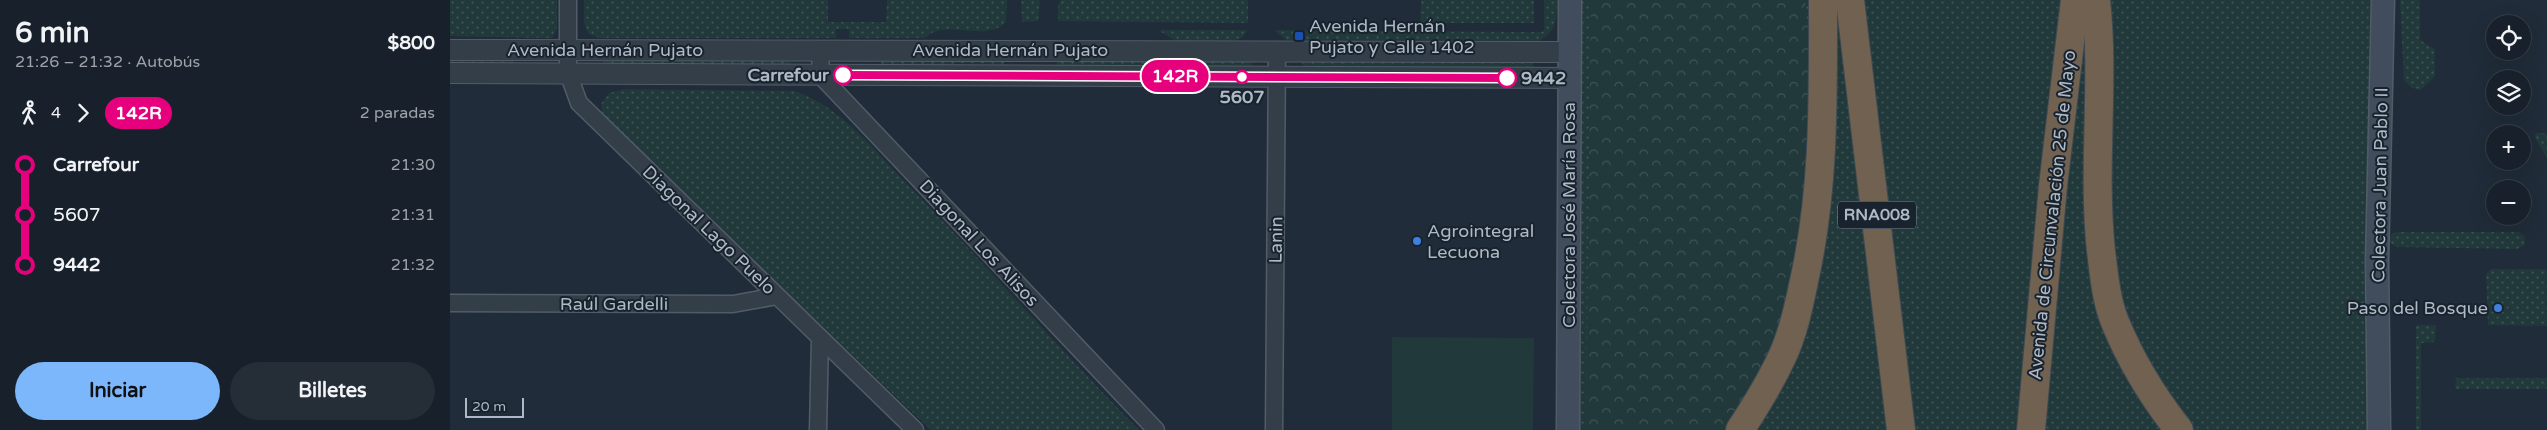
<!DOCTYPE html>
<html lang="es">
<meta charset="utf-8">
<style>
body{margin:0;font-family:"Varela Round",sans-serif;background:#252e37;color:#f1f3f6;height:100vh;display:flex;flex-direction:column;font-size:19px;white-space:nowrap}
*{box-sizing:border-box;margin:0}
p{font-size:16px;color:#9fa3a9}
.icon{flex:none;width:28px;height:28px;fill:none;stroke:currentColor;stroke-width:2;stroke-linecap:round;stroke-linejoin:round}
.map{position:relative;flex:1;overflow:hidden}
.side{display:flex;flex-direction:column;background:#18212b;width:450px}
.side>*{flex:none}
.badge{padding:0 10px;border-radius:16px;font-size:18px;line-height:32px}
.controls{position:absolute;left:2036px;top:15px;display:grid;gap:10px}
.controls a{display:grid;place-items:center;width:45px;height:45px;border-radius:50%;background:#18212b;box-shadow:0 5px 20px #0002,0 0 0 1px #363e47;font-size:25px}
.scale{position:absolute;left:15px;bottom:12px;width:59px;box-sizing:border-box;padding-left:5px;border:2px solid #aeb9c6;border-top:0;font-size:14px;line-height:18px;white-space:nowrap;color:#aeb9c6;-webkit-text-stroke:4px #19232e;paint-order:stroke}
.map>.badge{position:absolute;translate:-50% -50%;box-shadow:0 0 0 2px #fff}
.legs{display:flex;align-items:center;gap:8px;height:55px;padding:0 15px;font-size:16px}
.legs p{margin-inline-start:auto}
.overview{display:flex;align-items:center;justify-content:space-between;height:85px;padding:0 15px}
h1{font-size:28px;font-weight:800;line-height:38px}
.primary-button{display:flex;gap:10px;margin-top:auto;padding:10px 15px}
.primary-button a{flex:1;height:58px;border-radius:30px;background:#7cb7fc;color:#111;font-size:20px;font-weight:800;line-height:58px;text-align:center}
.primary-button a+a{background:#252e37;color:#f1f3f6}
ul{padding:0 15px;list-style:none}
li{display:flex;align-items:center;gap:18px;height:50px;font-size:19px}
li i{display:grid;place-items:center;width:8px;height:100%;margin:0 6px;background:currentColor}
li i::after{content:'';width:12px;height:12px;margin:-6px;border:4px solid;border-radius:50%;background:#18212b}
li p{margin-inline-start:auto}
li:first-child i{background:linear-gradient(#0000 50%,currentColor 0)}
li:last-child i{background:linear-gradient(currentColor 50%,#0000 0)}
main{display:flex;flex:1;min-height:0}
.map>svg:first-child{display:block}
.grass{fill:url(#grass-dots)}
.forest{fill:url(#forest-crowns)}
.pitch{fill:#21393a}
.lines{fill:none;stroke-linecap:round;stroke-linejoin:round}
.minor-casing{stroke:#515c67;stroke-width:19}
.tertiary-casing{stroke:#515c67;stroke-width:22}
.secondary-casing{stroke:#515c67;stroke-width:25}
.motorway-casing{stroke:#3e4954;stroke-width:30}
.minor{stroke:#333e49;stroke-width:16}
.tertiary{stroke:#333e49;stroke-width:20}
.secondary{stroke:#414d5d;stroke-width:22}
.motorway{stroke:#706150;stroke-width:28}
.line-1-casing{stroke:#fff;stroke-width:11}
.line-1{stroke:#e6007e;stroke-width:8}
.transit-dot{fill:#1a4fb4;stroke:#19232e;stroke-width:2}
.stop-1-dot{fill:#fff;stroke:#e6007e;stroke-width:2.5}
.shop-dot{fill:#3f7fe0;stroke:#19232e;stroke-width:2}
.labels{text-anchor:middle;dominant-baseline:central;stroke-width:4;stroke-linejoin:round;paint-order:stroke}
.shield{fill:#19232e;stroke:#818c98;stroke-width:1}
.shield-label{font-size:16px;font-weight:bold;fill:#aeb9c6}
.poi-label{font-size:18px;fill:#aeb9c6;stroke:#19232e;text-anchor:start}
.street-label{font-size:18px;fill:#aeb9c6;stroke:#19232e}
.stop-label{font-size:18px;font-weight:bold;fill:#aeb9c6;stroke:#19232e;text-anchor:end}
</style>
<main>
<section class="side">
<div class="overview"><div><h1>6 min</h1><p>21:26 – 21:32 · Autobús</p></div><b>$800</b></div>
<div class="legs"><svg class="icon" aria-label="walk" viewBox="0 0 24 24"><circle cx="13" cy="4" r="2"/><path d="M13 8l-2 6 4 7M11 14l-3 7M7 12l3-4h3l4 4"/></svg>4<svg class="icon" aria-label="forward" viewBox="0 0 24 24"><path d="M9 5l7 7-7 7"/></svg><b class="badge" style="background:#e6007e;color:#fff">142R</b><p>2 paradas</p></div>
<ul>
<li><i style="color:#e6007e"></i><b>Carrefour</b><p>21:30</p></li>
<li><i style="color:#e6007e"></i><span>5607</span><p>21:31</p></li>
<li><i style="color:#e6007e"></i><b>9442</b><p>21:32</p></li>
</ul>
<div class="primary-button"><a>Iniciar</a><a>Billetes</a></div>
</section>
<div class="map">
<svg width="2097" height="430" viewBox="0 0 2097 430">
<defs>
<pattern id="grass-dots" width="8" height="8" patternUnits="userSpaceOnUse" patternTransform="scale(1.25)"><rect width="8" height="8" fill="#21393a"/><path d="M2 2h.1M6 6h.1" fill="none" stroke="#3f5455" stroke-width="1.8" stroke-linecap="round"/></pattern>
<pattern id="forest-crowns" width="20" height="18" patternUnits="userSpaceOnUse" patternTransform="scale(1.25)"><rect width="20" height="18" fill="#21393a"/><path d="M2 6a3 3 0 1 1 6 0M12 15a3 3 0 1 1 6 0" fill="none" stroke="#3f5455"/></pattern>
</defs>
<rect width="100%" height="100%" fill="#202c39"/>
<g class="grass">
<polygon points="0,0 107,0 107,28 102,38 0,36"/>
<path d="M134 0H378V22H436L437 0H557L556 22C535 44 496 17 475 38H399V29H386V38H150L138 34 134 23Z"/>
<polygon points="571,0 590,0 588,21 572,22"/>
<polygon points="611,0 798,0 798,23 608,21 608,5"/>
<polygon points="971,0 1084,0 1084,23 970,23"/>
<path d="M1094 0H1107C1107 18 1107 32 1089 41L836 40 824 30 1092 32 1094 30Z"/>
<polygon points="1120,0 1933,0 1929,430 1118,430"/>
<polygon points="1950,0 1970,0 1970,40 1985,49 1985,76 1971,90 1962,88 1954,81"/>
<polygon points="708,30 798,30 792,38 782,41 726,41"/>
<polygon points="0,57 61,58 64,64 0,66"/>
<polygon points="339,59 342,65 154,64 153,60"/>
<polygon points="611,60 800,61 802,63 800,69 607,66 607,62"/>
<polygon points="856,60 1082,61 1084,67 1082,70 853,67 852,63"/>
<polygon points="431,61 555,61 553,64 507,63 491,67 431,66"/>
<path d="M175 89 345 91C394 108 427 154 463 190 540 269 612 352 689 430H481L153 117 151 104 159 93Z"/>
<polygon points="2086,133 2097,133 2097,158 2085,138"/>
<polygon points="1949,232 2069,232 2075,237 2075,245 2067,249 1947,247 1941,244 1939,238 1943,233"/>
<polygon points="2041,269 2097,269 2097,326 2038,325 2036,274"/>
<polygon points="1966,325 1986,325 1985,342 1971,343 1971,430 1966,430"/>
<polygon points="2006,378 2097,378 2097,389 2005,389"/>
</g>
<polygon class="forest" points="1141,0 1355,0 1360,47 1359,142 1355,205 1335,310 1321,351 1277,430 1136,430"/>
<polygon class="pitch" points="942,337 1084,338 1083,430 942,430"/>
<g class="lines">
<g class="minor-casing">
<g id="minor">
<polyline points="118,0 118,73 129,103 465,430"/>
<polyline points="371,50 370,75 706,430"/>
<polyline points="0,303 283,304 327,296"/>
<polyline points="368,430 370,339"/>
<polyline points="824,430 827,51"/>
</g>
</g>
<g class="tertiary-casing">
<g id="tertiary">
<polyline points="0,50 1119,52"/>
<polyline points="0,73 1119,78"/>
</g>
</g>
<g class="secondary-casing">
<g id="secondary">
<polyline points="1118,430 1120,0"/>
<polyline points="1929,430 1927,262 1933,0"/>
</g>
</g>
<g class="motorway-casing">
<g id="motorway">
<polyline points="1400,0 1451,430"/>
<path d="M1646 0C1655 83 1642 167 1651 251 1654 274 1656 300 1665 322 1681 361 1703 397 1729 430"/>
<path d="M1290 430C1305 407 1320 383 1332 357 1343 334 1349 306 1354 281 1375 188 1373 94 1373 0"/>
<polyline points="1581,430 1603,186 1625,0"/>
</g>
</g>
<use href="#minor" class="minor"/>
<use href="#tertiary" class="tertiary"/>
<use href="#secondary" class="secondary"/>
<use href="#motorway" class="motorway"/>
</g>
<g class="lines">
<g class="line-1-casing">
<polyline id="line-1" points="393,75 1057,78"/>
</g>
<use href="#line-1" class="line-1"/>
</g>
<rect class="transit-dot" x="844" y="31" width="10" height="10" rx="2.5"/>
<g class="stop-1-dot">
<circle cx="393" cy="75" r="9"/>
<circle cx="792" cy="77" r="6"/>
<circle cx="1057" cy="78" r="9"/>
</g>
<g class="shop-dot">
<circle cx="967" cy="241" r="5"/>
<circle cx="2048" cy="308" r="5"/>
</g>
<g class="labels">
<rect class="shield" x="1388" y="201.5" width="78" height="27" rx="4"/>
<g class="shield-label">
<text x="1427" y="215">RNA008</text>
</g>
<g class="poi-label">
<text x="859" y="26">Avenida Hernán<tspan x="859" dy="21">Pujato y Calle 1402</tspan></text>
<text x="977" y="231">Agrointegral<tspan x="977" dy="21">Lecuona</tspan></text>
<text x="2038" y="308" text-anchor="end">Paso del Bosque</text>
</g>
<g class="street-label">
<text x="155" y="50">Avenida Hernán Pujato</text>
<text x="560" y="50">Avenida Hernán Pujato</text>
<text transform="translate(1930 185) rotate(-89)">Colectora Juan Pablo II</text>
<text transform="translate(1119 215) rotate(-90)">Colectora José María Rosa</text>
<text transform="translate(1602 215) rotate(-84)">Avenida de Circunvalación 25 de Mayo</text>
<text transform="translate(259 230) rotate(44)">Diagonal Lago Puelo</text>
<text transform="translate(826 240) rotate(-89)">Lanin</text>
<text transform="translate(529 243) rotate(47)">Diagonal Los Alisos</text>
<text x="164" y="304">Raúl Gardelli</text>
</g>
<g class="stop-label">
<text x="379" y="75">Carrefour</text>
<text x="1071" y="78" text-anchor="start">9442</text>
<text x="792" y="97" text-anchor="middle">5607</text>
</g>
</g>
</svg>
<div class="controls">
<a><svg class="icon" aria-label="locate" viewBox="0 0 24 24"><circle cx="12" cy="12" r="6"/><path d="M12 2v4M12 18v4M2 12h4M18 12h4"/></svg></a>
<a><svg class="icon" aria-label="layers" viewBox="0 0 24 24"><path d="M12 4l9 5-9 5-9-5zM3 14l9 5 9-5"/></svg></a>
<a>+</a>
<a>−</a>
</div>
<div class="scale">20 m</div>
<b class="badge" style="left:725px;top:76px;background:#e6007e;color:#fff">142R</b>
</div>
</main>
